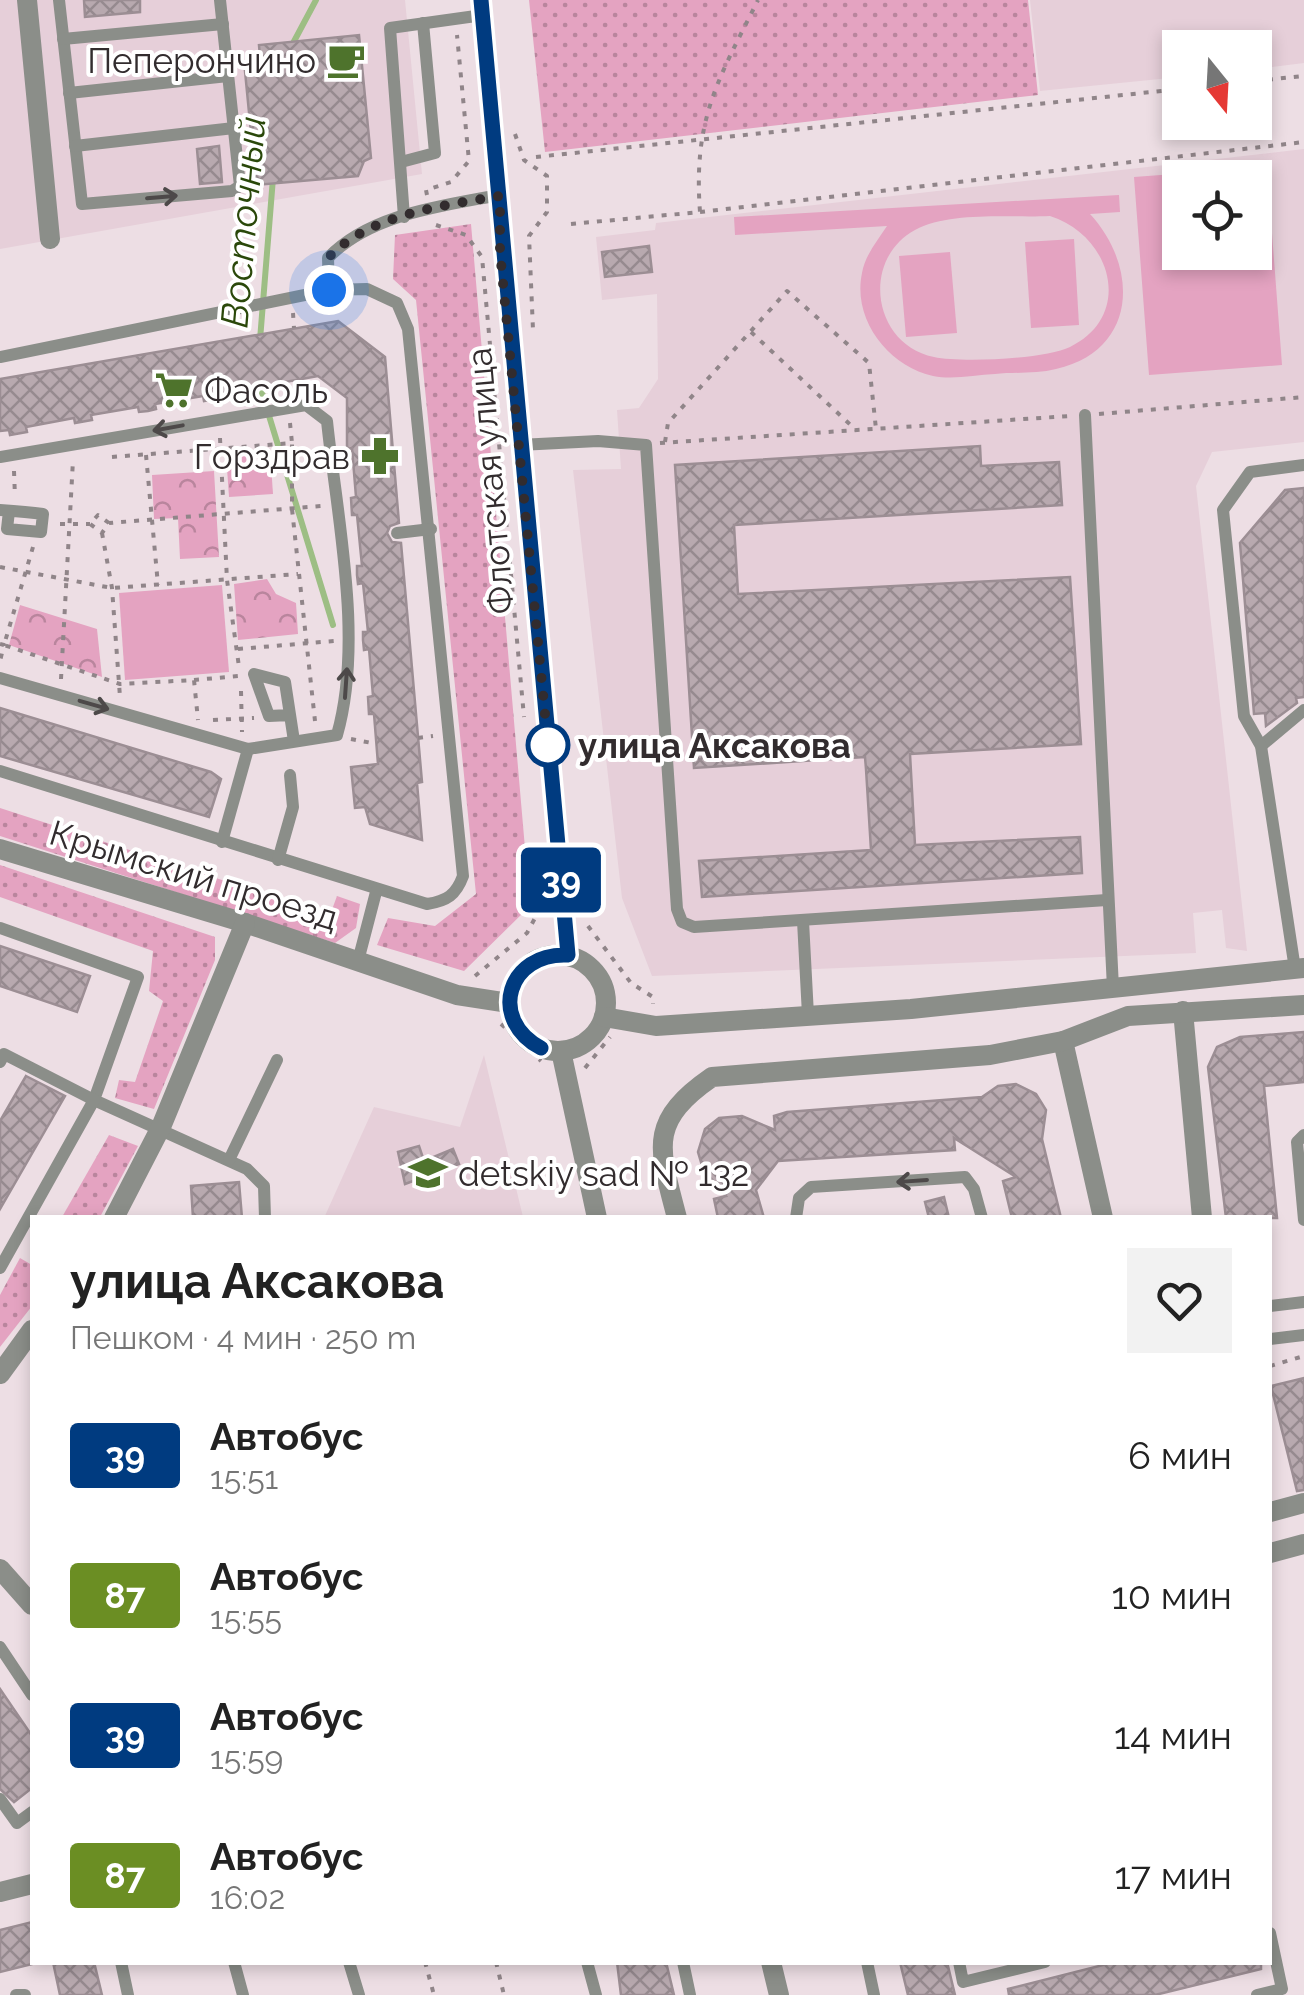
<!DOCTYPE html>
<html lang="ru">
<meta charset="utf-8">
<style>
body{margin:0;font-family:Raleway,sans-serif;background:#f2f2f2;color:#222;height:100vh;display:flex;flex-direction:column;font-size:38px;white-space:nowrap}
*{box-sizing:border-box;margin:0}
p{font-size:32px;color:#767676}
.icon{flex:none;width:55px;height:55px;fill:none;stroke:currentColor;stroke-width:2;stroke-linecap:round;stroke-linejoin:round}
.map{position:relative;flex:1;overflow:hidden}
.drawer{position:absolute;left:30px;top:1215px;width:1242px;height:750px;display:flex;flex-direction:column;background:#fff;border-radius:0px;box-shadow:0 5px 15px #0003}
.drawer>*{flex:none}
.badge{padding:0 20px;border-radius:8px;font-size:35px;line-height:65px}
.needle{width:65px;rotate:162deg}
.tools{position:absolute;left:1162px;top:30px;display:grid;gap:20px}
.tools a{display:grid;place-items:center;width:110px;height:110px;border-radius:0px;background:#fff;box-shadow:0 5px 15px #0003;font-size:50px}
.you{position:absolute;width:50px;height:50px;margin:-25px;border:8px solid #fff;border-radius:50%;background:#1a73e8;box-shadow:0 0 0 15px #1a73e833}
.map>.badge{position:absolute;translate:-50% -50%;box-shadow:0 0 0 5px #fff}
.round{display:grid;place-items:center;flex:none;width:105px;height:105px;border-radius:0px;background:#f2f2f2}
.head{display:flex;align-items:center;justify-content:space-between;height:170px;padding:0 40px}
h1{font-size:48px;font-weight:700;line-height:75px}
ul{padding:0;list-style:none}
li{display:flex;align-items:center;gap:30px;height:140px;padding:0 40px}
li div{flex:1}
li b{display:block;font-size:38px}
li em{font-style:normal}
li .badge{min-width:110px;font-weight:700;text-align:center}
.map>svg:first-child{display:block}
.built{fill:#e6cfd9;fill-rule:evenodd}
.grass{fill:url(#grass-dots)}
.park{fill:url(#park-crowns)}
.garden{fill:#e4a3c1;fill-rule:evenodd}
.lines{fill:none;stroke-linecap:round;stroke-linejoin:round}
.stream{stroke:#9dbe84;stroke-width:6}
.building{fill:url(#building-cross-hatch);stroke:#9c8e94;stroke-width:2.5}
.path{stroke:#908589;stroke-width:4;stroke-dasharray:5 8;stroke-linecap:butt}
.service{stroke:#8b8e89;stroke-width:12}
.minor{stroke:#8b8e89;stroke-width:20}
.tertiary{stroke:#8b8e89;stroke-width:20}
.oneway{stroke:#4d4949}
.line-casing{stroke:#fff;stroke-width:22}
.line{stroke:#003b80;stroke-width:15}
.walk{stroke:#322c2e;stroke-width:10;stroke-dasharray:0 18}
.stop-dot{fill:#fff;stroke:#003b80;stroke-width:5}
.labels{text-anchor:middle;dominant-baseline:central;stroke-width:8;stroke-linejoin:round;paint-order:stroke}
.poi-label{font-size:35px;fill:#322c2e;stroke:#fff;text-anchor:end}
.street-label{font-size:35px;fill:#322c2e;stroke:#fff}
.stop-label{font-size:35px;font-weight:bold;fill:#322c2e;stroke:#fff;text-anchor:start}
.water-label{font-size:38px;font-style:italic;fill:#2a480a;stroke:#fff}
</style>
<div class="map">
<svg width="1304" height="1995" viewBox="0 0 1304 1995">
<defs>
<pattern id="grass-dots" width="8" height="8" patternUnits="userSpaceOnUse" patternTransform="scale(2.5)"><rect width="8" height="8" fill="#e4a3c1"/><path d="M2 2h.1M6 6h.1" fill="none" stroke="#b9859d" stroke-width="1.8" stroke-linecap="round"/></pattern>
<pattern id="park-crowns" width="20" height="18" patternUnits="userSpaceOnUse" patternTransform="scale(2.5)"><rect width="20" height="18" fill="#e4a3c1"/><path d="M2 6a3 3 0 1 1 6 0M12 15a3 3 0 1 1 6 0" fill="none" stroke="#b9859d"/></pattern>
<pattern id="building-cross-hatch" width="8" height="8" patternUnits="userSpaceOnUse" patternTransform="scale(2.5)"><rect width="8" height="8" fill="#b8a9af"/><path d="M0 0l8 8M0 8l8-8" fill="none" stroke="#968a8f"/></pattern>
</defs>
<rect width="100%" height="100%" fill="#eddee4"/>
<g class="built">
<polygon points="0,0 405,0 422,174 0,249"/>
<polygon points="1030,0 1304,0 1304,63 1255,69 1255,48 1180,48 1180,77 1040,91"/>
<path d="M1304 149V442L1212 452 1196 486 1247 951 1226 948 1222 910 1193 913 1196 953 652 976 622 898 573 470 621 469 617 410 639 408 658 379 657 294 602 300 596 237 655 230 656 223ZM1180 178H1255V252H1180Z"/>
<polygon points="484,1055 523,1217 324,1218 374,1107 460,1127"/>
</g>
<g class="grass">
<polygon points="529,0 1028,0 1038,95 545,152"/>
<polygon points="471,224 530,906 464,971 377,945 388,918 435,926 476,894 416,300 393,279 395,235"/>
<polygon points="0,808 330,915 337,896 360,904 356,928 335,943 0,836"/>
<polygon points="0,865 215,937 215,960 154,1109 115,1098 119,1080 135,1082 163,1001 149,991 153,951 0,897"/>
<polygon points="109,1135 138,1146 100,1217 62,1217"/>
<polygon points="20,1258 32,1265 32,1306 0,1347 0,1295"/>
</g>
<g class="park">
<polygon points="270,450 273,494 229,497 226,454"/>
<polygon points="214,471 219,557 180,559 178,518 154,519 152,475"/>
<polygon points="267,579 276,594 296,603 298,634 238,640 234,584"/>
<polygon points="20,605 97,629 102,677 9,645"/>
</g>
<g class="garden">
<path d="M1267 167 1282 365 1149 375 1134 177ZM1180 178H1255V252H1180Z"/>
<path d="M1119 195 1120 212 1090 214C1139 267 1138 350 1056 369 1037 374 1014 372 995 374 975 375 953 380 933 376 889 366 852 320 862 273 865 255 878 240 887 226L735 235 734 217ZM1050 216C1111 235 1135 315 1070 347 1046 359 961 363 934 357 873 345 860 260 915 230 951 211 1010 218 1050 216Z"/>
<polygon points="1074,239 1079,325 1031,328 1025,242"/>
<polygon points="950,252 957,333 906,337 899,256"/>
<polygon points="222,585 229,672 125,680 119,593"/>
</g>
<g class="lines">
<g class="stream">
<polyline points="291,47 316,0"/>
<polyline points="260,340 273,178"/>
<polyline points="259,383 333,625"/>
</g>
</g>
<g class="building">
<polygon points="84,0 140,0 140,12 85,17"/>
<polygon points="359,35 371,158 364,161 358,176 256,185 245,71 261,69 259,45"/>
<polygon points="219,146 222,182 200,184 197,149"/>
<polygon points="649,246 652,272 605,277 602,252"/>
<polygon points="338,321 385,357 399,523 390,526 387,533 392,542 401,543 422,782 417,783 422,840 370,824 365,807 355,808 351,767 378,764 374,714 369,714 368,697 373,696 369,649 364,650 363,640 363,632 368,632 363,583 358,584 357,575 357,566 362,566 357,515 352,515 351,498 356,497 352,448 347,449 347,398 318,376 285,382 286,387 268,390 267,385 221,393 222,398 204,401 203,396 155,404 156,409 148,411 139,412 138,407 91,415 92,420 75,423 74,418 26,427 27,432 10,435 9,430 0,431 0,379"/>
<polygon points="980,446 981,466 1059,462 1062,505 734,525 738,594 1070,577 1081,744 910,754 915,845 1080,837 1082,873 702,897 699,861 871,850 866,769 865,757 694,768 675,465"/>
<polygon points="1304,488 1304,697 1296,698 1297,703 1266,726 1265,713 1254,714 1240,543 1285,490"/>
<polygon points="0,708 211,772 221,779 209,817 0,756"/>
<polygon points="0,946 90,976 77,1012 0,986"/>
<polygon points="1304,1032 1304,1082 1264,1086 1277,1218 1226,1218 1208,1067 1217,1047 1240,1037"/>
<polygon points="26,1076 65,1096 0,1209 0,1121"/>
<polygon points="1016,1084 1036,1094 1046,1110 1042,1139 1061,1218 1012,1218 1003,1181 1016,1177 954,1138 955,1150 778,1161 756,1190 764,1218 718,1218 714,1199 726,1196 703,1169 698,1152 705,1129 719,1118 742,1116 775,1130 774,1116 787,1112 982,1097 998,1086"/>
<polygon points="419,1146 424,1161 453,1149 459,1164 405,1184 398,1152"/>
<polygon points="239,1182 242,1218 193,1218 191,1186"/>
<polygon points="944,1197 949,1218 929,1218 925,1202"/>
<polygon points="1304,1378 1304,1490 1297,1491 1271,1386"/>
<polygon points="0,1689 32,1736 32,1788 14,1802 0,1789"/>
<polygon points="32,1922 32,1964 0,1972 0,1930"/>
<polygon points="53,1962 94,1962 102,1995 60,1995"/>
<polygon points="617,1962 666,1962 674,1995 621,1995"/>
<polygon points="900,1962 947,1962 955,1995 908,1995"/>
<polygon points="1115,1962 1261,1962 1261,1969 1155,1995 1009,1995 1008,1989"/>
</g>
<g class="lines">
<g class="path">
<polyline points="1255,81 1304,76"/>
<polyline points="515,134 524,160 547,176 547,212 529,236 533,330"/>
<polyline points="536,157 1180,89"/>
<polyline points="427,195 426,190 451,182 469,161 457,35"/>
<polyline points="700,212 1304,142"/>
<path d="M571 224 700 212C693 119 718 80 758 0"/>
<polyline points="436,225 466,235 482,257 524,717"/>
<polyline points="293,313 294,328"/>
<polyline points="751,332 856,430"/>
<polyline points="298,390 303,379"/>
<polyline points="1099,414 1304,397"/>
<polyline points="290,423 292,443"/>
<polyline points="220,438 227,580 239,667"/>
<polyline points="665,442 668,423 787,291 869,363 876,429"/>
<polyline points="660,443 1070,416"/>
<polyline points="146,455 158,585"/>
<polyline points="112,457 292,443 292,509 315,721"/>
<polyline points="14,471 15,497"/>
<polyline points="109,523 98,515 90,524 102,533 109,523 321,506"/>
<polyline points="60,524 90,524"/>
<polyline points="102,533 112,588 120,697"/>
<polyline points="33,547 4,645 120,684 194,680 198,720"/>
<polyline points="0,567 112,588 298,574"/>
<polyline points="0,644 4,645 0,661"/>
<polyline points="238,649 334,641"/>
<polyline points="61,679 73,460"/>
<polyline points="194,680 239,676"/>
<polyline points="241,691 242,732"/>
<polyline points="213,720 254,718"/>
<polyline points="418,738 433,736"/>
<polyline points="351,739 377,744"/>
<polyline points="588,926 631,983 653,997 653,1004"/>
<polyline points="475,976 527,933 542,905"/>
<polyline points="501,1024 541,1061"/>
<polyline points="585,1068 610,1037"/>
<polyline points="1270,1366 1304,1356"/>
<polyline points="425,1962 434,1995"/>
<polyline points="496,1962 504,1995"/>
</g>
<g class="service">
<polyline points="59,0 82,204 232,191 240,186 220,0"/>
<polyline points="63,39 223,24"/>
<polyline points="69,93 228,76"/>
<polyline points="75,146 234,128"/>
<polyline points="401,162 435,153 423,23"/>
<polyline points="404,217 390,28 483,15"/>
<path d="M329 290 328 258C370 214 442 206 499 195"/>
<path d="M0 357 329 290 367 289 397 303 408 329 463 876C456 895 447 901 427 904L0 771"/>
<polyline points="1085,415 1113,988"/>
<polyline points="519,445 598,441 646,445 677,909 682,922 694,927 1107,900"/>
<path d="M0 457 306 405 327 421C337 519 364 640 337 735L248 749 0 678"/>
<path d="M0 510C14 511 28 512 43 514L41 532 7 529 9 511"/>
<polyline points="397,533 431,529"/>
<polyline points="290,715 269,716 254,674 285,682 294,741"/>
<polyline points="1261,746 1304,710"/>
<polyline points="222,842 248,749"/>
<polyline points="278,860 293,807 290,775"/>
<polyline points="803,921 808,1015"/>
<polyline points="0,928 138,977 94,1100 247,1169 264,1186 265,1218"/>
<polyline points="358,961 376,892"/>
<polyline points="1295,969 1261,746 1244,716 1223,510 1250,472 1304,465"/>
<polyline points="0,1062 4,1054 94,1100 0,1268"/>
<polyline points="1304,1135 1297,1142 1304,1220"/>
<polyline points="229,1160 277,1060"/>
<polyline points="796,1218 799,1198 811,1187 965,1177 974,1189 982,1218"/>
<polyline points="1270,1306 1304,1302"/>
<polyline points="1270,1339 1304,1335"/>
<polyline points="0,1647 32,1695"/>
<polyline points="0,1799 17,1823 32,1812"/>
<polyline points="121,1962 128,1995"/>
<polyline points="234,1962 243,1995"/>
<polyline points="349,1962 359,1995"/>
<polyline points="587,1962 596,1995"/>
<polyline points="683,1962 690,1995"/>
<polyline points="867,1962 874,1995"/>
<polyline points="959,1962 963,1982 1045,1962"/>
<polyline points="16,1995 25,1995"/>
<polyline points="1257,1995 1282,1989 1270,1933"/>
</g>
<g class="minor">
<polyline points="27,0 50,239"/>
<polyline points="0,849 245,923 457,995 509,1003"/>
<polyline points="1183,1011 1202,1218"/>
<polyline points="1063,1041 1103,1218"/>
<polyline points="114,1218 161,1127 245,923"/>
<path d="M677 1218C659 1148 647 1122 712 1077L990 1055 1063 1041 1128 1016 1304 1005"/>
<polyline points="0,1374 32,1330"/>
<polyline points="1270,1512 1304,1503"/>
<polyline points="1270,1553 1304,1544"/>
<polyline points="0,1569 32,1605"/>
<polyline points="0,1892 32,1884"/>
</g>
<g class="tertiary">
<polyline points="481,0 568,955"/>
<circle cx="558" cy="1003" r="48"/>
<polyline points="604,1017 656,1026 911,1009 1304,968"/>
<polyline points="561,1051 597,1218"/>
<polyline points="771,1962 779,1995"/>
</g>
</g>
<defs><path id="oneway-shaft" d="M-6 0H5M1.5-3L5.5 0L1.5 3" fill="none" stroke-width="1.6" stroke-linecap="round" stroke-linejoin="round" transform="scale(2.5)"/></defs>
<g class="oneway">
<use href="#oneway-shaft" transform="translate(162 197) rotate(-5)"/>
<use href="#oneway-shaft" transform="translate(168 428) rotate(170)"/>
<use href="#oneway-shaft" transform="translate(346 683) rotate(-86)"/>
<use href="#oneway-shaft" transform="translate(94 705) rotate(16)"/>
<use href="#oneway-shaft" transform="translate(912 1181) rotate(176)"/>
</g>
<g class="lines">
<g class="line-casing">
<path id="line" d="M481 0 568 955C508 952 487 1019 541 1048"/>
</g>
<use href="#line" class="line"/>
<path class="walk" d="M329 290 328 258C370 214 442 206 500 196V252L548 745"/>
</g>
<defs>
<g id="cafe-bare" transform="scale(3)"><path d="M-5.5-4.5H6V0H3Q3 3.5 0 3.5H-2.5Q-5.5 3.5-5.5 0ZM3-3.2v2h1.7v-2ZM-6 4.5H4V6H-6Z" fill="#4e732c" stroke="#fff" stroke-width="2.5" paint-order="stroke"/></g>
<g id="supermarket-bare" transform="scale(3)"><path d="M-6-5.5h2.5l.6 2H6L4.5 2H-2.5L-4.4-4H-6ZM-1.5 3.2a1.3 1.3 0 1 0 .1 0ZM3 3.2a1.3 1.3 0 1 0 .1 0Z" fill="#4e732c" stroke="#fff" stroke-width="2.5" paint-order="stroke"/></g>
<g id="pharmacy-bare" transform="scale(3)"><path d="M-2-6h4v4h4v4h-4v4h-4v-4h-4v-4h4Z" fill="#4e732c" stroke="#fff" stroke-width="2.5" paint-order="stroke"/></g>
<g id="school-bare" transform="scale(3)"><path d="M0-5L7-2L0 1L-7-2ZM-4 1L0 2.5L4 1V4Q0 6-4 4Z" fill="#4e732c" stroke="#fff" stroke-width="2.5" paint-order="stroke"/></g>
</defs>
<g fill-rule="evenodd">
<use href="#cafe-bare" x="346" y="60"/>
<use href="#supermarket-bare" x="174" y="390"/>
<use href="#pharmacy-bare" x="380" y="456"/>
<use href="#school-bare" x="428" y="1173"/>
</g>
<circle class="stop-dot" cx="548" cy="745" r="20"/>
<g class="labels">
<g class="poi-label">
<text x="316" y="60">Пеперончино</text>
<text x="204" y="390" text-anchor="start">Фасоль</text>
<text x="350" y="456">Горздрав</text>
<text x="458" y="1173" text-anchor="start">detskiy sad № 132</text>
</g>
<g class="street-label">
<text transform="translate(490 481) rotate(-95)">Флотская улица</text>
<text transform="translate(194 875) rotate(17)">Крымский проезд</text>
</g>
<g class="stop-label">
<text x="578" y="745">улица Аксакова</text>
</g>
<g class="water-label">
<text transform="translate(243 222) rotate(-85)">Восточный</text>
</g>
</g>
</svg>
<div class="tools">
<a><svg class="needle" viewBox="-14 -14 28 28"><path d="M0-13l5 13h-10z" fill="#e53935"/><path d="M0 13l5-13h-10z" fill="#767676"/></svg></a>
<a><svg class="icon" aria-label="locate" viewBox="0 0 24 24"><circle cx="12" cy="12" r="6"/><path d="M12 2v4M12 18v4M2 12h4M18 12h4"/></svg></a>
</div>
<div class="you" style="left:329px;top:290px"></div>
<b class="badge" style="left:561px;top:880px;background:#003b80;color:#fff">39</b>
<section class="drawer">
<div class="head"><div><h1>улица Аксакова</h1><p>Пешком · 4 мин · 250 m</p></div><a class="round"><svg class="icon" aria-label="heart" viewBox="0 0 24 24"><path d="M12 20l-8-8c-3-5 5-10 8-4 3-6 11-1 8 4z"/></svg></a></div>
<ul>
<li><span class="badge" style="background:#003b80;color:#fff">39</span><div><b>Автобус</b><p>15:51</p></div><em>6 мин</em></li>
<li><span class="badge" style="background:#6b8e23;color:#fff">87</span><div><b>Автобус</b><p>15:55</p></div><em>10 мин</em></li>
<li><span class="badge" style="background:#003b80;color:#fff">39</span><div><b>Автобус</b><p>15:59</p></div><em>14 мин</em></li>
<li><span class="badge" style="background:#6b8e23;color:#fff">87</span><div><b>Автобус</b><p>16:02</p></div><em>17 мин</em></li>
</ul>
</section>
</div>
